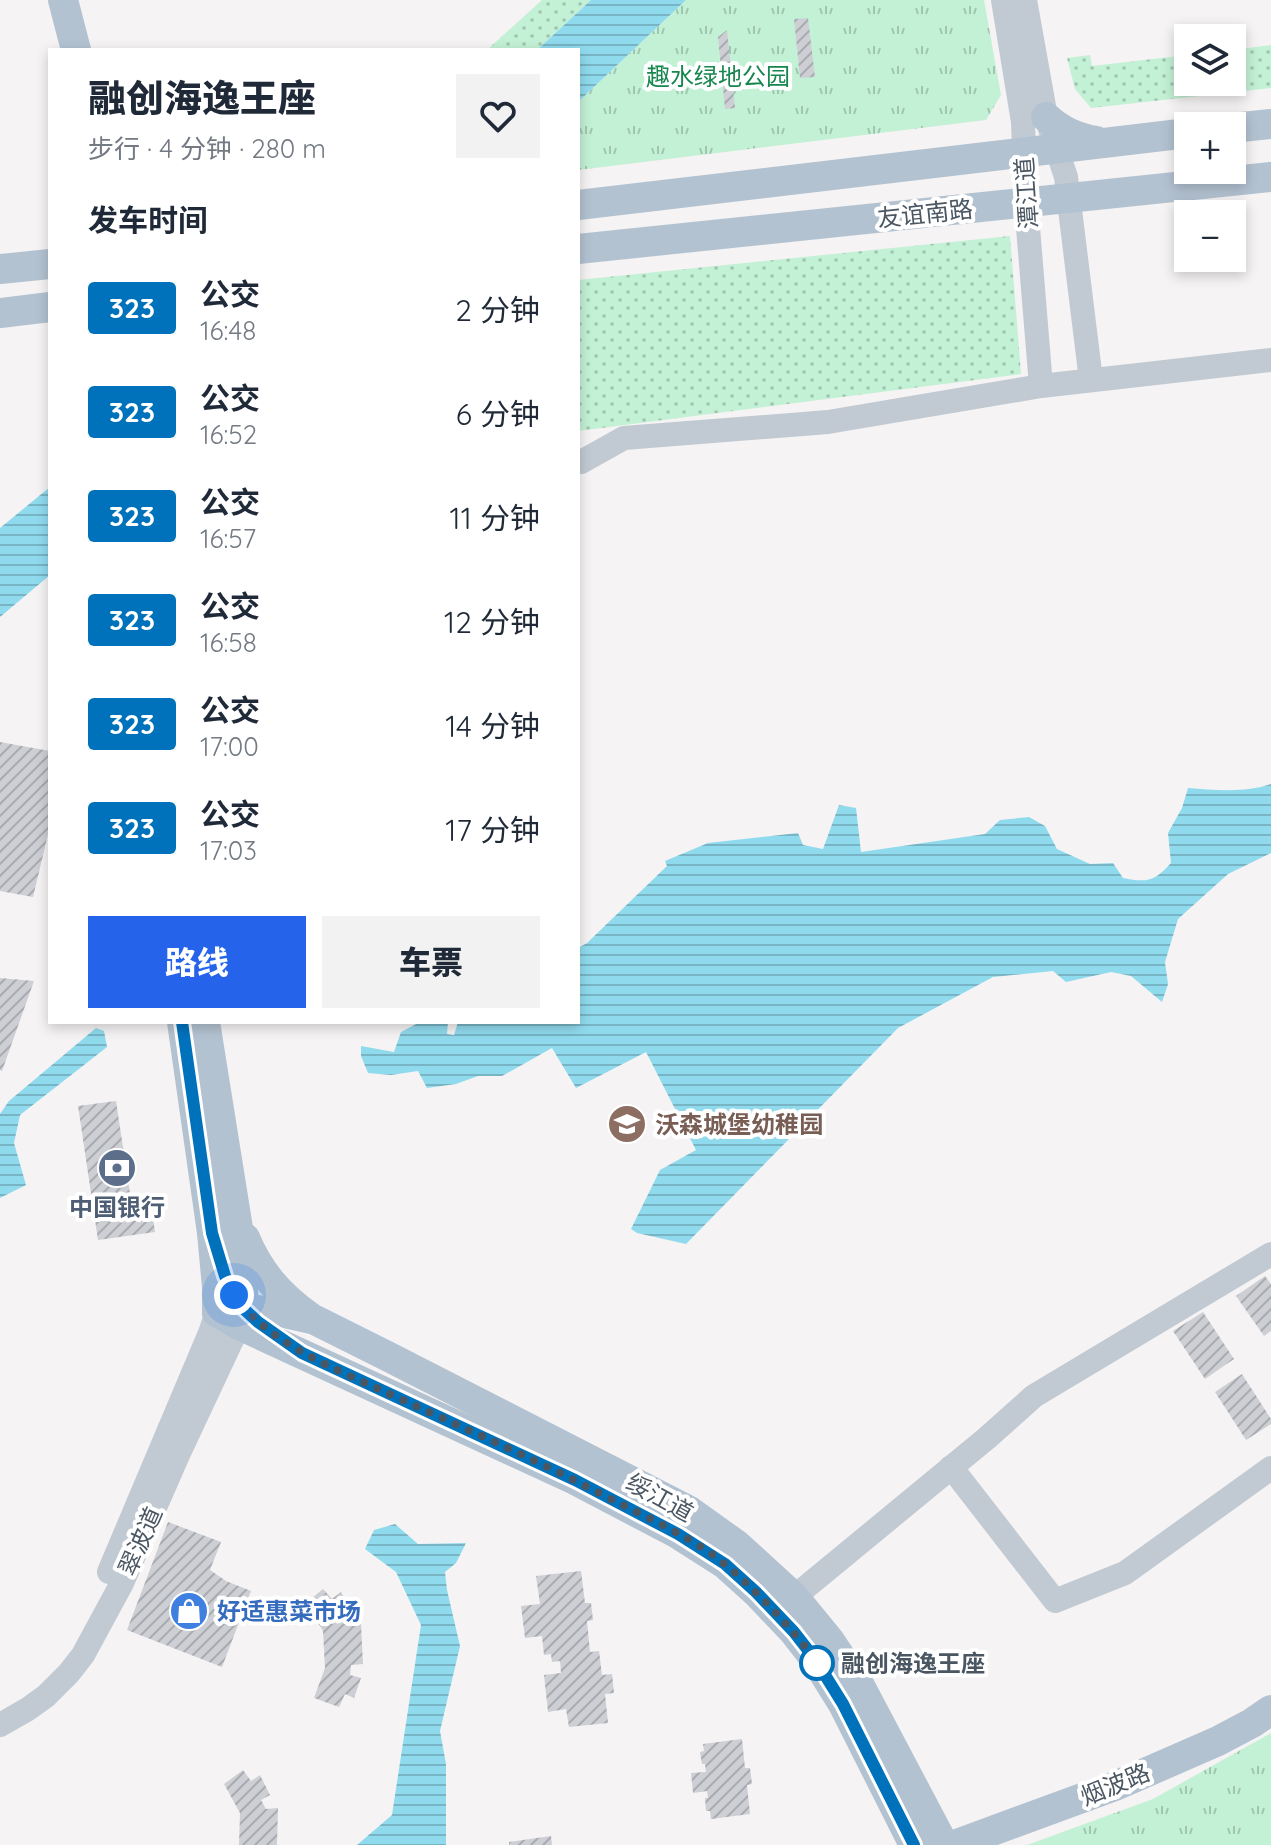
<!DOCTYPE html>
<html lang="zh">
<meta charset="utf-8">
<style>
body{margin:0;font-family:Quicksand,"Noto Sans SC",sans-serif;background:#f2f2f3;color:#1f2937;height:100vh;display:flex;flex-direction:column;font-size:30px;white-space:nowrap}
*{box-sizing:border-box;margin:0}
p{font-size:26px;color:#747a83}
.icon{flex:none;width:44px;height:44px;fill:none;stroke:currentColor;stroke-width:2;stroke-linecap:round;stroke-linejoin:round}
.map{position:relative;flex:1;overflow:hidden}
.panel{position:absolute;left:48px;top:48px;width:532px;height:976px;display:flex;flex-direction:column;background:#fff;border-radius:0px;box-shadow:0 4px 12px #0003}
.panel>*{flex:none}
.badge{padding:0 16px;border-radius:6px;font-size:28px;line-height:52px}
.fabs{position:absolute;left:1174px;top:24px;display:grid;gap:16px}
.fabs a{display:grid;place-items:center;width:72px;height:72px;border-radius:0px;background:#fff;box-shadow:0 4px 12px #0003;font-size:40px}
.you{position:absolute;width:40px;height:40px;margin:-20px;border:6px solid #fff;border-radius:50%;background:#1a73e8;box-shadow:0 0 0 12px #1a73e833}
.map>.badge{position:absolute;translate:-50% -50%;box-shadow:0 0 0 4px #fff}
h2{padding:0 40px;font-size:30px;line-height:72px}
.round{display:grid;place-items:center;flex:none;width:84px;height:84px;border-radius:0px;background:#f2f2f3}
.headline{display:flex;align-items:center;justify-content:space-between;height:136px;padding:0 40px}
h1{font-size:38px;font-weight:800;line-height:60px}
.button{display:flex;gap:16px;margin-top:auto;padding:16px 40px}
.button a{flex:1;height:92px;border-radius:0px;background:#2563eb;color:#fff;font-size:32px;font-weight:800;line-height:92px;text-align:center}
.button a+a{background:#f2f2f3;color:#1f2937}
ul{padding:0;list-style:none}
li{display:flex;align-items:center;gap:24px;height:104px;padding:0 40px}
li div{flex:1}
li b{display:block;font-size:30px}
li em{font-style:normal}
li .badge{min-width:88px;font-weight:700;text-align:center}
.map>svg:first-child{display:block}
.grass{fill:url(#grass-dots)}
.park{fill:url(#park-tufts)}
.water{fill:url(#water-rules)}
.building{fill:url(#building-hatch)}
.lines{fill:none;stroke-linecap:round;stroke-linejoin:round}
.minor{stroke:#c1cad2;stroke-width:24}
.major{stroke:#b3c2d1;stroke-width:30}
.line-casing{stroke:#fff;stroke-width:18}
.line{stroke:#0072bc;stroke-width:12}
.walk{stroke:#4a5661;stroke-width:8;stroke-dasharray:0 14.4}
.stop-dot{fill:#fff;stroke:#0072bc;stroke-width:4}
.labels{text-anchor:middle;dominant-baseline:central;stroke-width:8;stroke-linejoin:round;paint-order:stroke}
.park-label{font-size:24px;fill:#17864f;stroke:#fff}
.street-label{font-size:24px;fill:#4a5661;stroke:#fff}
.education-label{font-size:24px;font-weight:bold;fill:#785e54;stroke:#fff;text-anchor:start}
.service-label{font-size:24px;font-weight:bold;fill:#4e5e75;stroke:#fff}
.shop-label{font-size:24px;font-weight:bold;fill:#366cbe;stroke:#fff;text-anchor:start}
.stop-label{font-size:24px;font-weight:bold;fill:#4a5661;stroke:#fff;text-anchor:start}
</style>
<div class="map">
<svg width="1271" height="1845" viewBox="0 0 1271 1845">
<defs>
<pattern id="grass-dots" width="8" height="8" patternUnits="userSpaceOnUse" patternTransform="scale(2)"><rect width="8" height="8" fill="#c3f1d5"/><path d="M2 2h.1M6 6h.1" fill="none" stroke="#a0c6b0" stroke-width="1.8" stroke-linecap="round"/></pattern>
<pattern id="park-tufts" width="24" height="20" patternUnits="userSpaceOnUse" patternTransform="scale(2)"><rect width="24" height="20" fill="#c3f1d5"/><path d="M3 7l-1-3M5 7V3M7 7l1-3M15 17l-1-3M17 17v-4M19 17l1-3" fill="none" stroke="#a0c6b0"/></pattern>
<pattern id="water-rules" width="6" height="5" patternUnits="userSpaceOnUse" patternTransform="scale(2)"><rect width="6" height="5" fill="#90daee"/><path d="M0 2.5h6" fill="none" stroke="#78b4c4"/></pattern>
<pattern id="building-hatch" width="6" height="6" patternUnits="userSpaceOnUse" patternTransform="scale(2)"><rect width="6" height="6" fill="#cdcfd5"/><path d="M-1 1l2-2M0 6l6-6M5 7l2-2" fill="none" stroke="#a8abb0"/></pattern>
</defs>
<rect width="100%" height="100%" fill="#f5f3f3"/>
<g class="grass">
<polygon points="542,0 591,0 537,50 487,50"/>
<polygon points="1271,45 1271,88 1091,108 1075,89 1067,58 1090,55 1092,66 1188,55 1188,82 1232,82 1232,50"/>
<polygon points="1010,236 1021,374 578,431 578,280"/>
</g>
<g class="park">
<polygon points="686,0 984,0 1001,95 986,120 578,170 578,102"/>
<polygon points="1271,1733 1271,1845 1027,1845 1153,1799"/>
</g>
<g class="water">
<polygon points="591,0 686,0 578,102 578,50 537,50"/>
<polygon points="50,487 50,575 0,617 0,528"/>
<path d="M1271 784V853L1228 874 1178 919 1165 962 1168 984 1162 1002 1131 976 1111 972 1066 982 1053 971 993 977 898 1028 686 1244 637 1233 631 1229 660 1170 696 1150 646 1052 576 1088 552 1048 502 1076H478L456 1084 427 1088 418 1071 391 1075 368 1073 361 1056V1046L394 1052 401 1032 420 1022H448L447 1034 454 1035 458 1022H578V948L587 943 667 866 665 861 708 843 798 833 803 845 823 849 839 805 856 808 861 852 985 834 1000 820 1029 817 1045 826 1057 849 1090 864 1113 863 1123 878C1147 883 1155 881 1171 863L1168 833 1182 808 1188 788C1214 790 1246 793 1271 784Z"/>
<polygon points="96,1028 104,1031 107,1047 20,1115 14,1143 26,1185 0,1198 0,1114 9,1101"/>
<polygon points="395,1524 418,1544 466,1543 456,1563 445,1572 447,1590 460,1646 440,1731 446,1764 446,1845 357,1845 392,1815 421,1625 396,1572 365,1549 374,1530"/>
</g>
<g class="building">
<polygon points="808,18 815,77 800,78 794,19"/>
<polygon points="727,30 735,108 725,109 718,37"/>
<polygon points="774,65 775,72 789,71 790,79 763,81 762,66"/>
<polygon points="0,742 50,751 50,826 33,897 0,891"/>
<polygon points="0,978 34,981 2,1071 0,1070"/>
<polygon points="116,1101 131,1200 150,1197 155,1232 98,1240 78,1106"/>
<polygon points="1265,1276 1271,1284 1271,1331 1264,1336 1236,1296"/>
<polygon points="1203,1312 1234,1359 1205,1379 1173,1331"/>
<polygon points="1242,1374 1271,1419 1271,1424 1246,1440 1215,1392"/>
<polygon points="168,1522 221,1542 210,1570 226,1581 251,1591 222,1667 127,1630"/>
<polygon points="581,1571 585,1603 591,1603 593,1620 587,1621 590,1652 599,1651 602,1675 612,1674 614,1693 605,1694 608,1723 569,1727 566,1709 548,1712 544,1675 561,1673 560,1661 552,1662 551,1654 544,1655 542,1636 525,1638 521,1606 540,1604 536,1576"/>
<polygon points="323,1589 332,1599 341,1592 352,1611 343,1617 349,1625 361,1624 363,1664 351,1665 350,1675 361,1678 354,1698 345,1694 339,1707 314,1698 325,1668 323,1631 306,1603"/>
<polygon points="742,1739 745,1768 750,1768 752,1784 747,1785 750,1814 711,1819 710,1811 706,1811 705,1798 708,1798 707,1791 693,1793 691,1773 706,1772 705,1764 702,1764 700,1752 704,1751 703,1744"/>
<polygon points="243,1770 251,1781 260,1775 270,1795 261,1800 266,1809 278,1808 277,1845 239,1845 240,1813 224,1784"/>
<polygon points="551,1836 552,1845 509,1845 509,1842"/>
</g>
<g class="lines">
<g class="minor">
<polyline points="1003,0 1023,122 1026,203 1041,386"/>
<polyline points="1025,0 1046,117 1066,177 1091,380"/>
<polyline points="578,462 581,462 624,438 828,422 1041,386 1271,360"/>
<polyline points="951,1467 1055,1601 1125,1573 1271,1468"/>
<polyline points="109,1572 210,1333 217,1312"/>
<polyline points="794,1597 987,1438 1034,1396 1271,1254"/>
<polyline points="0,1725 28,1709 46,1696 69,1673 83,1655 122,1583 178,1455 239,1325"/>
</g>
<g class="major">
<polyline points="63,0 76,50"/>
<path d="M1046 117C1061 131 1076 137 1096 141"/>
<polyline points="1232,128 1271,124"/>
<polyline points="578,205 1188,133"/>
<polyline points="578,249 1271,177"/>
<polyline points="0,269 50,264"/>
<polyline points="0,313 50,307"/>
<polyline points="182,1022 212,1233 217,1287 217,1312"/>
<polyline points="205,1022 241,1247 244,1309 239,1325"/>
<path d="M245 1238C259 1272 280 1296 310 1317"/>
<polyline points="217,1312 244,1309 280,1312 315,1320 387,1356 688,1510 737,1545 794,1597 830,1641 860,1686 944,1845"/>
<polyline points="217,1312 239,1325 575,1480 678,1534 725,1564 756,1592 794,1632 815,1659 843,1704 914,1845"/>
<polyline points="954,1845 1115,1786 1218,1741 1252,1723 1271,1710"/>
</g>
</g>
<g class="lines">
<g class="line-casing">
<polyline id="line" points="182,1022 212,1233 225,1276 234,1295 244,1309 258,1322 302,1353 575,1480 678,1534 725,1564 756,1592 794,1632 815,1659 843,1704 914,1845"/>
</g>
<use href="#line" class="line"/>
<path class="walk" d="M234 1295C269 1344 332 1367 385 1392 459 1426 533 1458 605 1496 646 1517 690 1536 726 1565 745 1581 762 1598 779 1616 792 1631 806 1646 817 1663"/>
</g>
<defs>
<g id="school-disc" transform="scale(2)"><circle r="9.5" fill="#8d6e63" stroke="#fff"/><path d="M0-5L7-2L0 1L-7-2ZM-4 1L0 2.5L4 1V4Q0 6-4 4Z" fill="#fff"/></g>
<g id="bank-disc" transform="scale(2)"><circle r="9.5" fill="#5c6f8a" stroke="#fff"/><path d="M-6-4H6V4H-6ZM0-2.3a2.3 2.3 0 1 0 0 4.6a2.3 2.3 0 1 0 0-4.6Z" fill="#fff"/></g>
<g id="shop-disc" transform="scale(2)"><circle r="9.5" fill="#3f7fe0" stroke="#fff"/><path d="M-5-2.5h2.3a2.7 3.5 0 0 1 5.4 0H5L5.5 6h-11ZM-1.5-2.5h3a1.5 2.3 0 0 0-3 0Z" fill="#fff"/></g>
</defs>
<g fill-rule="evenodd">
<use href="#school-disc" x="627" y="1124"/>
<use href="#bank-disc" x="117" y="1168"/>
<use href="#shop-disc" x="189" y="1611"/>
</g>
<circle class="stop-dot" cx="817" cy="1663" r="16"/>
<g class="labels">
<g class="park-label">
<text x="718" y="76">趣水绿地公园</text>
</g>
<g class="street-label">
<text transform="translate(1026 193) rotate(-94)">潭江道</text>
<text transform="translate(925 213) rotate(-6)">友谊南路</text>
<text transform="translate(660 1497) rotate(29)">绥江道</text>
<text transform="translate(140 1541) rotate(-66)">翠波道</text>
<text transform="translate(1115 1784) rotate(-22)">烟波路</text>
</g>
<g class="education-label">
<text x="655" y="1124">沃森城堡幼稚园</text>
</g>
<g class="service-label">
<text x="117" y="1207">中国银行</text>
</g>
<g class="shop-label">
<text x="217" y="1611">好适惠菜市场</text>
</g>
<g class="stop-label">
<text x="841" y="1663">融创海逸王座</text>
</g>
</g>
</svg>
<div class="fabs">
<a><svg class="icon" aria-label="layers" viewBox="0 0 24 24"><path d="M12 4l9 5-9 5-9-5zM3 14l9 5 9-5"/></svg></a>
<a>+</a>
<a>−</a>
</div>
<div class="you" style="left:234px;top:1295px"></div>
<section class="panel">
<div class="headline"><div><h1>融创海逸王座</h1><p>步行 · 4 分钟 · 280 m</p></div><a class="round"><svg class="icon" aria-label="heart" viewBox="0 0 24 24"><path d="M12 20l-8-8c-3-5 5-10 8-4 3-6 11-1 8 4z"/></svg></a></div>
<h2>发车时间</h2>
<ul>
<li><span class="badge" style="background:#0072bc;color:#fff">323</span><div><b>公交</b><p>16:48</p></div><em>2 分钟</em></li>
<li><span class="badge" style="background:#0072bc;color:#fff">323</span><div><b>公交</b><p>16:52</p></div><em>6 分钟</em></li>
<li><span class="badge" style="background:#0072bc;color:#fff">323</span><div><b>公交</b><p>16:57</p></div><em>11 分钟</em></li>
<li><span class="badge" style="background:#0072bc;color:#fff">323</span><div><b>公交</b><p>16:58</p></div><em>12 分钟</em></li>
<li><span class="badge" style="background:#0072bc;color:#fff">323</span><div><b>公交</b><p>17:00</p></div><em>14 分钟</em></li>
<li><span class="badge" style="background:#0072bc;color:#fff">323</span><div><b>公交</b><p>17:03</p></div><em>17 分钟</em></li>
</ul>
<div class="button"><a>路线</a><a>车票</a></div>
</section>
</div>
